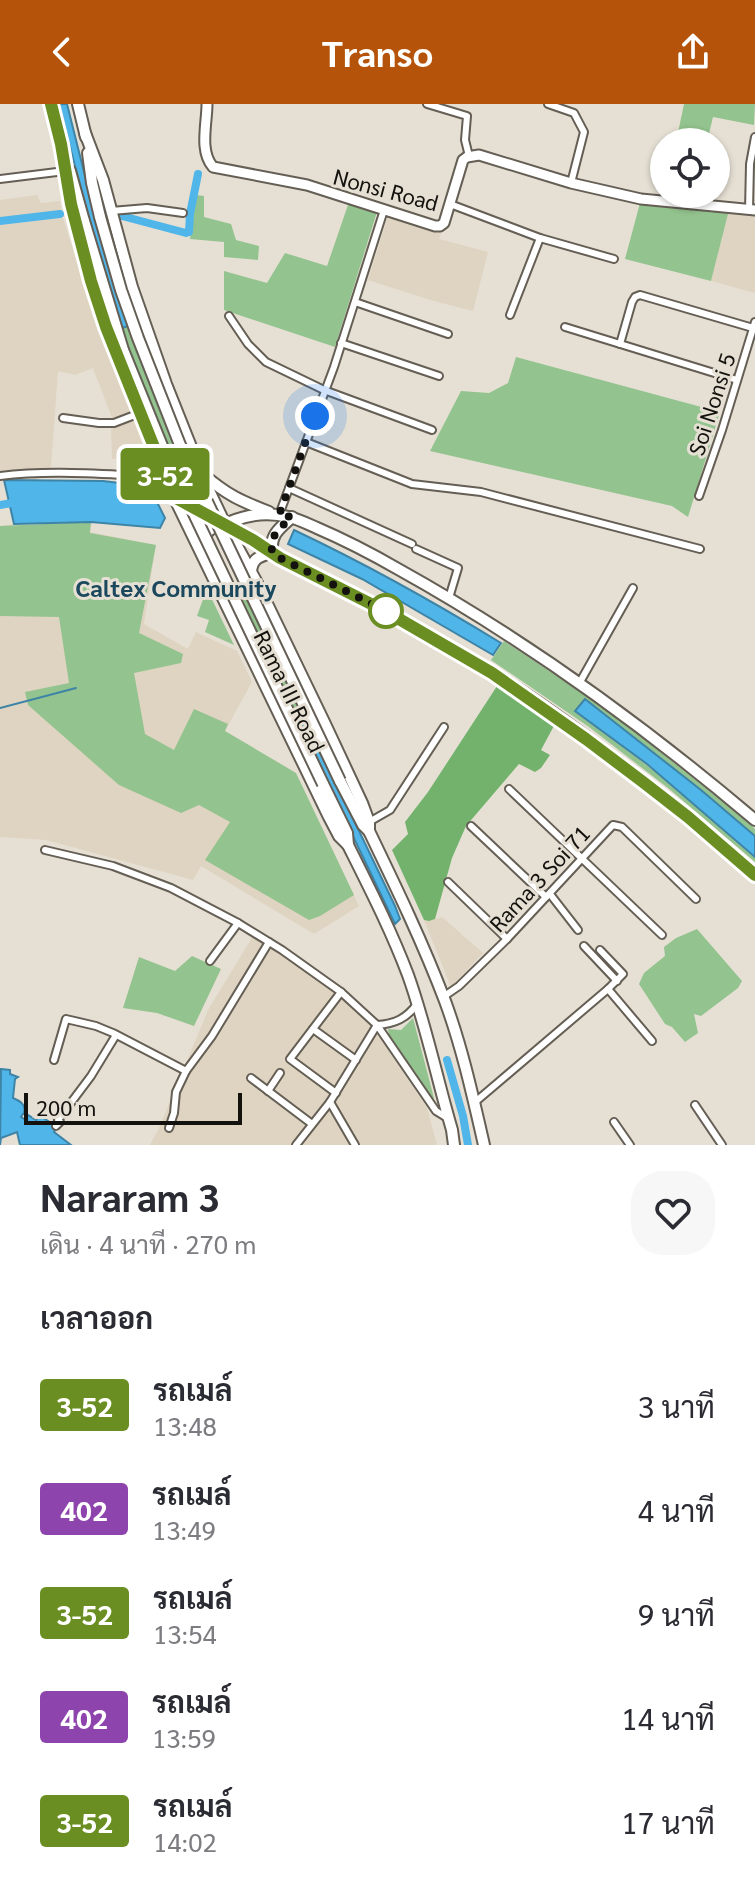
<!DOCTYPE html>
<html lang="th">
<meta charset="utf-8">
<style>
body{margin:0;font-family:Georgia,Sarabun,serif;background:#f7f7f7;color:#2b2b33;height:100vh;display:flex;flex-direction:column;font-size:30px;white-space:nowrap}
*{box-sizing:border-box;margin:0}
p{font-size:26px;color:#7c7c81}
.icon{flex:none;width:44px;height:44px;fill:none;stroke:currentColor;stroke-width:2;stroke-linecap:round;stroke-linejoin:round}
.map{position:relative;height:1041px;overflow:hidden}
.panel{display:flex;flex-direction:column;background:#fff;flex:1}
.panel>*{flex:none}
.badge{padding:0 16px;border-radius:6px;font-size:28px;line-height:52px}
.buttons{position:absolute;left:650px;top:24px;display:grid;gap:16px}
.buttons a{display:grid;place-items:center;width:80px;height:80px;border-radius:50%;background:#fff;box-shadow:0 2px 6px #0004;font-size:40px}
.scale{position:absolute;left:24px;bottom:20px;width:218px;box-sizing:border-box;padding-left:8px;border:4px solid #14120e;border-top:0;font-size:22px;line-height:28px;white-space:nowrap;color:#14120e;-webkit-text-stroke:6px #e6e0d4;paint-order:stroke}
.you{position:absolute;width:40px;height:40px;margin:-20px;border:6px solid #fff;border-radius:50%;background:#1a73e8;box-shadow:0 0 0 12px #1a73e833}
.map>.badge{position:absolute;translate:-50% -50%;box-shadow:0 0 0 4px #fff}
h2{padding:0 40px;font-size:30px;line-height:72px}
.round{display:grid;place-items:center;flex:none;width:84px;height:84px;border-radius:32px;background:#f7f7f7}
.overview{display:flex;align-items:center;justify-content:space-between;height:136px;padding:0 40px}
h1{font-size:38px;font-weight:700;line-height:60px}
ul{padding:0;list-style:none}
li{display:flex;align-items:center;gap:24px;height:104px;padding:0 40px}
li div{flex:1}
li b{display:block;font-size:30px}
li em{font-style:normal}
li .badge{min-width:88px;font-weight:700;text-align:center}
header{display:flex;justify-content:space-between;align-items:center;height:104px;padding:0 40px;background:#b45309;color:#fff;font-size:36px;font-weight:700}
.map>svg:first-child{display:block}
.built{fill:#ded4c1}
.green{fill:#93c38e}
.forest{fill:#73b26c}
.water{fill:#50b5e8;stroke:#3e84a7;stroke-width:2}
.lines{fill:none;stroke-linecap:round;stroke-linejoin:round}
.stream{stroke:#3e84a7;stroke-width:2}
.canal{stroke:#50b5e8;stroke-width:8}
.street-casing{stroke:#645e54;stroke-width:10}
.secondary-casing{stroke:#645e54;stroke-width:13}
.primary-casing{stroke:#645e54;stroke-width:14}
.street{stroke:#fff;stroke-width:6}
.secondary{stroke:#fff;stroke-width:9}
.primary{stroke:#fff;stroke-width:10}
.primary-bridge-casing{stroke:#645e54;stroke-width:14;stroke-linecap:butt}
.primary-bridge{stroke:#fff;stroke-width:10}
.line-casing{stroke:#fff;stroke-width:18}
.line{stroke:#6b8e23;stroke-width:12}
.walk{stroke:#14120e;stroke-width:8;stroke-dasharray:0 14.4}
.stop-dot{fill:#fff;stroke:#6b8e23;stroke-width:4}
.labels{text-anchor:middle;dominant-baseline:central;stroke-width:6;stroke-linejoin:round;paint-order:stroke}
.street-label{font-size:22px;fill:#14120e;stroke:#e6e0d4}
.neighbourhood-label{font-size:24px;font-weight:bold;fill:#1c485e;stroke:#e6e0d4}
</style>
<header><svg class="icon" aria-label="back" viewBox="0 0 24 24"><path d="M15 5l-7 7 7 7"/></svg>Transo<svg class="icon" aria-label="share" viewBox="0 0 24 24"><path d="M12 15V3M7 8l5-5 5 5M5 13v7h14v-7"/></svg></header>
<div class="map">
<svg width="755" height="1041" viewBox="0 0 755 1041">
<rect width="100%" height="100%" fill="#e6e0d4"/>
<g class="built">
<polygon points="37,91 41,99 60,97 61,107 0,115 0,96"/>
<polygon points="729,106 755,108 755,189 711,177"/>
<polygon points="388,112 442,127 439,135 488,148 473,207 434,197 368,176"/>
<polygon points="63,114 99,227 154,370 128,368 126,358 120,354 112,355 111,324 115,322 93,264 75,271 58,267 51,363 37,376 0,376 0,121"/>
<polygon points="14,420 90,428 156,441 144,520 188,545 196,528 237,547 252,578 225,627 296,669 359,802 314,830 201,762 193,776 46,736 0,733 0,422"/>
<polygon points="442,813 483,849 451,883 424,816 429,817"/>
<polygon points="253,832 331,885 367,915 427,1004 437,1041 150,1041 159,1024 208,906"/>
</g>
<g class="green">
<polygon points="684,0 755,0 754,21 713,13 707,38 676,38"/>
<polygon points="196,91 204,92 204,113 231,120 236,136 259,142 258,156 224,153 224,138 190,135"/>
<polygon points="349,98 377,108 335,243 224,206 224,167 267,179 285,149 327,162"/>
<polygon points="640,99 729,106 711,177 625,155"/>
<polygon points="128,222 132,223 175,339 160,342 136,281 122,224"/>
<polygon points="516,253 720,308 688,413 672,402 430,347 461,287 489,289 508,279"/>
<polygon points="91,418 90,429 156,441 139,529 183,550 181,559 134,569 145,630 174,646 194,605 228,620 225,627 296,669 354,791 320,812 309,816 205,756 230,718 199,701 181,709 119,681 28,601 25,588 69,579 59,513 0,512 0,422"/>
<polygon points="239,477 245,479 304,607 290,615 227,483"/>
<polygon points="207,484 207,485 234,541 205,528 209,516 197,512"/>
<path d="M504 537 605 604 742 713 755 725V732L701 686 585 595 575 607C638 653 697 700 755 753V758L668 684 589 623 491 556Z"/>
<polygon points="697,825 742,877 738,884 701,912 694,910 698,929 685,938 672,923 665,920 639,880 644,869 665,852 664,843 676,834"/>
<polygon points="192,852 221,865 194,922 157,909 123,904 139,853 175,867"/>
<polygon points="413,914 434,994 433,995 389,931 388,925 401,926"/>
</g>
<polygon class="forest" points="499,579 556,618 541,646 550,651 541,664 535,668 519,660 466,722 452,754 435,815 429,817 424,816 392,746 408,730 405,718 428,688"/>
<g class="water">
<polygon points="59,0 67,0 96,116 128,222 122,224 94,136"/>
<polygon points="4,376 103,377 137,381 154,392 165,414 160,424 91,418 14,420"/>
<path d="M294 426C366 460 434 498 501 539L493 551 362 475 288 440Z"/>
<polygon points="585,595 701,686 755,732 755,753 647,660 575,607"/>
<polygon points="302,608 395,802 400,815 395,820 295,611"/>
<path d="M1 965 10 966V970L18 973 15 975 13 994C18 996 27 1000 24 1008L26 1010H23L21 1013 26 1016 28 1011 36 1016 39 1011 57 1023 54 1028 71 1041H20L17 1028 1 1034 0 1041Z"/>
</g>
<g class="lines">
<polyline class="stream" points="0,604 76,584"/>
<g class="canal">
<polyline points="122,112 186,129 189,128 190,110 198,70"/>
<polyline points="0,117 60,110"/>
<polyline points="0,401 17,398"/>
<polyline points="447,956 463,1012 468,1041"/>
</g>
<g class="street-casing">
<g id="street">
<polyline points="427,0 467,12 465,36 469,52"/>
<polyline points="548,0 574,9 584,28 571,79"/>
<polyline points="0,75 65,67"/>
<polyline points="450,100 540,134 614,155"/>
<polyline points="749,106 750,60 755,33"/>
<polyline points="111,107 147,104 183,109"/>
<polyline points="355,198 448,230"/>
<polyline points="510,211 540,134"/>
<polyline points="229,212 248,240 266,258 324,286 432,326"/>
<polyline points="565,223 737,276"/>
<polyline points="341,239 439,272"/>
<polyline points="620,240 632,198 635,193 640,191 753,224"/>
<polyline points="63,314 99,319 114,319 140,309"/>
<polyline points="306,338 412,380 481,388 700,445"/>
<path d="M0 372C41 367 81 369 122 371 137 372 151 376 167 375"/>
<polyline points="289,384 412,440"/>
<polyline points="699,392 722,326 755,218"/>
<polyline points="279,411 334,263 384,106"/>
<polyline points="416,445 458,464 449,494"/>
<polyline points="580,578 633,484"/>
<polyline points="509,685 662,831"/>
<polyline points="369,718 390,706 444,623"/>
<polyline points="471,722 546,793"/>
<polyline points="45,746 113,762 171,784 238,819 282,846 341,888 377,921 436,1007 449,1015"/>
<polyline points="448,778 507,835"/>
<polyline points="550,790 578,826"/>
<polyline points="584,842 617,877"/>
<polyline points="210,857 238,819"/>
<polyline points="608,885 652,937"/>
<polyline points="443,893 459,882 507,835 613,721 622,723 696,795"/>
<path d="M377 921C395 920 407 914 417 900"/>
<polyline points="313,925 356,956"/>
<polyline points="54,956 66,915 96,922 113,929 186,967 212,932 269,838"/>
<polyline points="251,974 312,1020"/>
<polyline points="268,987 280,969"/>
<polyline points="336,989 290,955 341,888"/>
<polyline points="330,998 355,1041"/>
<polyline points="474,999 608,885 623,870 600,846"/>
<polyline points="695,1001 722,1041"/>
<polyline points="614,1018 630,1041"/>
<polyline points="56,1022 60,1018 58,1016 91,972 116,931"/>
<polyline points="169,1024 174,1009 176,988 186,967"/>
<polyline points="296,1041 330,998 377,921"/>
</g>
</g>
<g class="secondary-casing">
<path id="secondary" d="M207 0C207 20 199 47 213 63L307 81 435 122H440L444 119 463 56 467 53 479 51 571 79 641 95 755 106"/>
</g>
<g class="primary-casing">
<g id="primary">
<polyline points="51,0 63,44"/>
<polyline points="78,0 86,33"/>
<polyline points="85,29 103,76 132,183 166,280 205,378 225,420 256,477 325,620 362,699 369,718 369,727"/>
<polyline points="61,40 71,100 91,177 106,223 133,292 174,393 329,713 339,732 348,741"/>
<polyline points="88,49 92,79 100,113"/>
<polyline points="70,67 84,117"/>
<path d="M204 371C227 391 241 397 269 408"/>
<path d="M186 400C219 417 250 436 281 454 305 469 332 479 357 492 403 515 447 541 490 567 582 624 673 700 755 771"/>
<path d="M202 438C210 420 214 425 230 418 249 410 268 408 289 413 298 415 308 420 317 424 345 436 372 450 398 465 526 536 643 621 755 716"/>
<path d="M272 448C270 430 280 424 292 413"/>
<path d="M251 467C253 453 260 453 272 448"/>
<path d="M340 677 363 721 369 727C396 783 423 839 445 897 462 943 473 993 484 1041"/>
<path d="M323 680 347 729 348 741C369 783 391 826 408 871 426 921 437 975 452 1026L454 1041"/>
</g>
</g>
<use href="#street" class="street"/>
<use href="#secondary" class="secondary"/>
<use href="#primary" class="primary"/>
<g class="primary-bridge-casing">
<g id="primary-bridge">
<polyline points="100,113 121,186 138,234 180,341 340,677"/>
<polyline points="84,117 123,246 164,347 323,680"/>
</g>
</g>
<use href="#primary-bridge" class="primary-bridge"/>
</g>
<g class="lines">
<g class="line-casing">
<polyline id="line" points="51,0 61,40 71,100 91,177 106,223 174,393 253,436 280,454 387,508 492,569 586,635 643,678 688,713 755,771"/>
</g>
<use href="#line" class="line"/>
<path class="walk" d="M315 312 279 411 292 413C280 424 270 430 272 448L280 454 386 507"/>
</g>
<circle class="stop-dot" cx="386" cy="507" r="16"/>
<g class="labels">
<g class="street-label">
<text transform="translate(386 85) rotate(15)">Nonsi Road</text>
<text transform="translate(711 300) rotate(-72)">Soi Nonsi 5</text>
<text transform="translate(290 587) rotate(64)">Rama III Road</text>
<text transform="translate(539 774) rotate(-47)">Rama 3 Soi 71</text>
</g>
<g class="neighbourhood-label">
<text x="176" y="483">Caltex Community</text>
</g>
</g>
</svg>
<div class="buttons">
<a><svg class="icon" aria-label="locate" viewBox="0 0 24 24"><circle cx="12" cy="12" r="6"/><path d="M12 2v4M12 18v4M2 12h4M18 12h4"/></svg></a>
</div>
<div class="scale">200 m</div>
<div class="you" style="left:315px;top:312px"></div>
<b class="badge" style="left:165px;top:370px;background:#6b8e23;color:#fff">3-52</b>
</div>
<section class="panel">
<div class="overview"><div><h1>Nararam 3</h1><p>เดิน · 4 นาที · 270 m</p></div><a class="round"><svg class="icon" aria-label="heart" viewBox="0 0 24 24"><path d="M12 20l-8-8c-3-5 5-10 8-4 3-6 11-1 8 4z"/></svg></a></div>
<h2>เวลาออก</h2>
<ul>
<li><span class="badge" style="background:#6b8e23;color:#fff">3-52</span><div><b>รถเมล์</b><p>13:48</p></div><em>3 นาที</em></li>
<li><span class="badge" style="background:#8e44ad;color:#fff">402</span><div><b>รถเมล์</b><p>13:49</p></div><em>4 นาที</em></li>
<li><span class="badge" style="background:#6b8e23;color:#fff">3-52</span><div><b>รถเมล์</b><p>13:54</p></div><em>9 นาที</em></li>
<li><span class="badge" style="background:#8e44ad;color:#fff">402</span><div><b>รถเมล์</b><p>13:59</p></div><em>14 นาที</em></li>
<li><span class="badge" style="background:#6b8e23;color:#fff">3-52</span><div><b>รถเมล์</b><p>14:02</p></div><em>17 นาที</em></li>
</ul>
</section>
